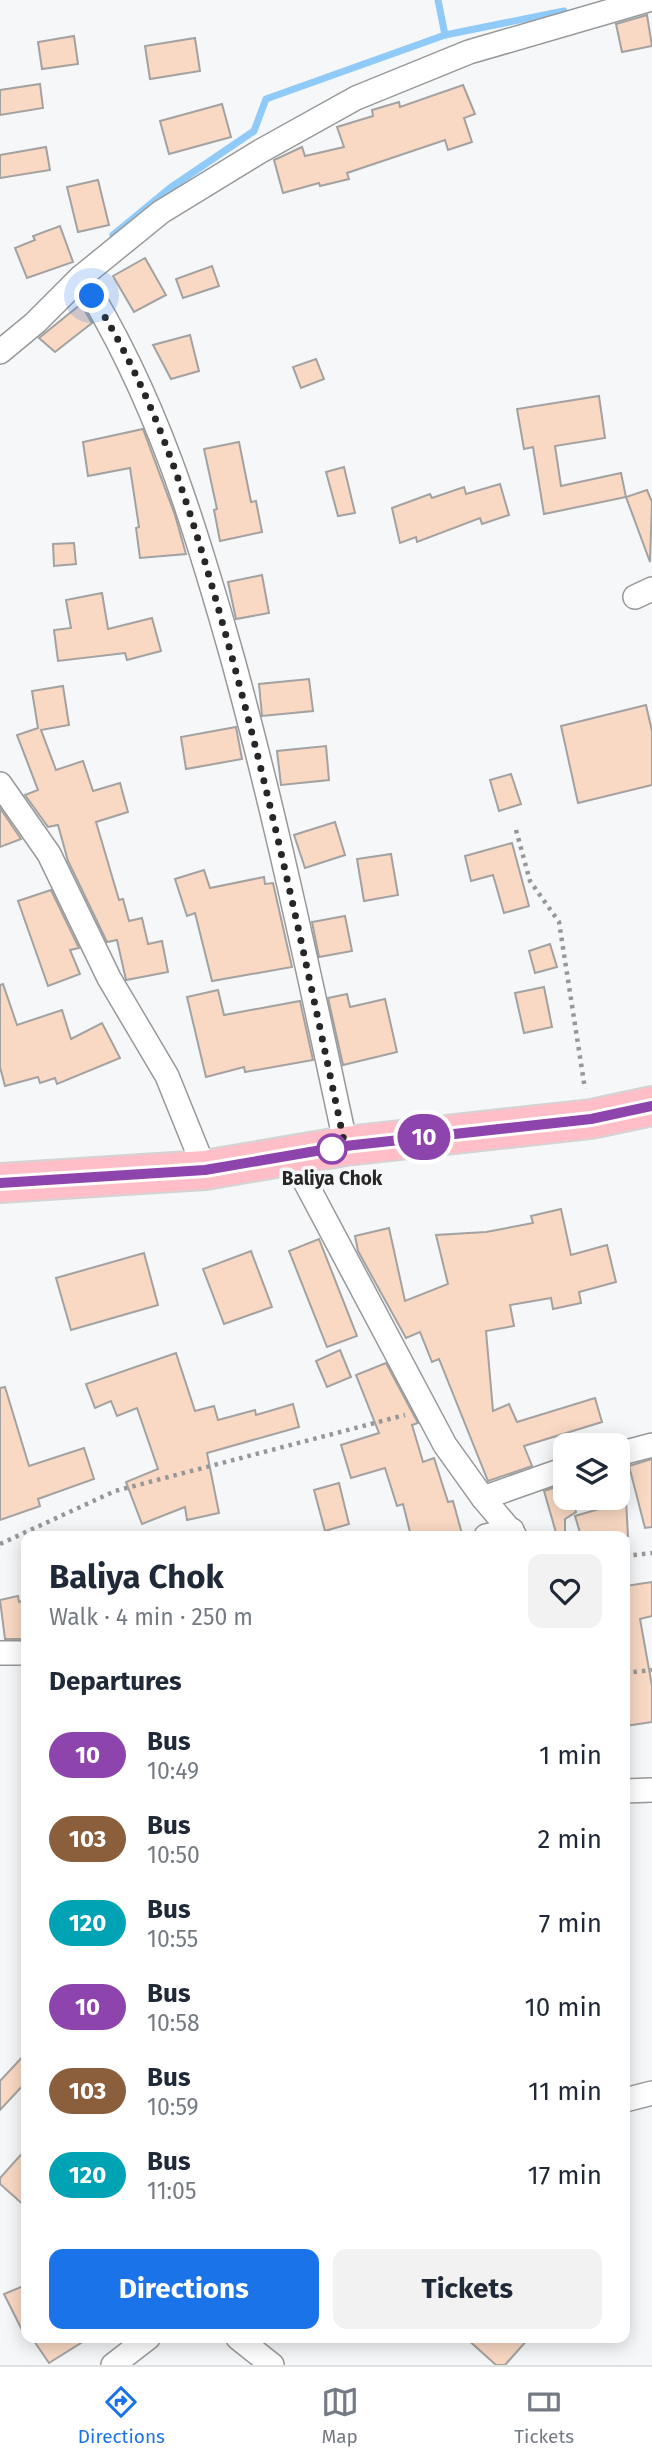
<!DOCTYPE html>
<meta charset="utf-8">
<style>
body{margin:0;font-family:"Fira Sans",sans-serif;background:#f2f2f3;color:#1f2937;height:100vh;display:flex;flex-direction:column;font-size:26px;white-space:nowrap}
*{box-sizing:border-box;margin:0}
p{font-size:23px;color:#747a83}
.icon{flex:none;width:38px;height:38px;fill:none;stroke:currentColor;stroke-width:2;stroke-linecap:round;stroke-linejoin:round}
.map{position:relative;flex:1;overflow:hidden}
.sheet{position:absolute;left:21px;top:1531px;width:609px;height:812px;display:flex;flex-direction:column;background:#fff;border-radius:14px;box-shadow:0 4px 18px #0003}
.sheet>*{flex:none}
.badge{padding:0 14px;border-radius:23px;font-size:24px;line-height:46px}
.tools{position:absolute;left:553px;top:1433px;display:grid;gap:14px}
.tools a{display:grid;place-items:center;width:77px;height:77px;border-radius:14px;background:#fff;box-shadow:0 4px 18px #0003;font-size:35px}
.you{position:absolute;width:35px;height:35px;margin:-18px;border:5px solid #fff;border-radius:50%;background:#1a73e8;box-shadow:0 0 0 10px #1a73e833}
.map>.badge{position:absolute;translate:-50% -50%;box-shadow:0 0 0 4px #fff}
h2{padding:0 28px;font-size:26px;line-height:63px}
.round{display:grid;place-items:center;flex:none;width:74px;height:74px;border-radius:14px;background:#f2f2f3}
.headline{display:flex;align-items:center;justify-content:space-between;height:119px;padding:0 28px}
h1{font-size:33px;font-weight:700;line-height:52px}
.primary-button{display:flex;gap:14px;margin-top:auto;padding:14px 28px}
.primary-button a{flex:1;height:80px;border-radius:14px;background:#1a73e8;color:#fff;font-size:28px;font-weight:700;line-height:80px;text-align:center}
.primary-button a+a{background:#f2f2f3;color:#1f2937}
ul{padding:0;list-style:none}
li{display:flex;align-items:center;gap:21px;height:84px;padding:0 28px}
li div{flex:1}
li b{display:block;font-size:26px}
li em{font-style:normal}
li .badge{min-width:77px;font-weight:700;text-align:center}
.menu{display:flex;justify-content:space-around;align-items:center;height:98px;border-top:2px solid #e0e1e3;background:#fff;font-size:19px;color:#747a83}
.menu a{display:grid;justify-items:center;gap:4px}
.menu .on{color:#1a73e8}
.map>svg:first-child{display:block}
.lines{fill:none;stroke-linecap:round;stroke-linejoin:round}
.stream{stroke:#8fcaf9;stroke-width:7}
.building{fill:#f9d9c4;stroke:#a3a2a1;stroke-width:2}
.minor-casing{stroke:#979899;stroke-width:26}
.trunk-casing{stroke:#d4d4d4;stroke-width:42}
.path{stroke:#979798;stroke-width:4.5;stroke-dasharray:3.5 5;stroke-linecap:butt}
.minor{stroke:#fff;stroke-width:23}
.trunk{stroke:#ffbec8;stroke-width:38}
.line-casing{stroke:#fff;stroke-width:16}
.line{stroke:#8e44ad;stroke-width:10}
.walk{stroke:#272727;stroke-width:7;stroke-dasharray:0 12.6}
.stop-dot{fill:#fff;stroke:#8e44ad;stroke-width:3.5}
.labels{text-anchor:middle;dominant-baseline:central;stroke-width:7;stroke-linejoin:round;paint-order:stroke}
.stop-label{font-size:19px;font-weight:bold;fill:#272727;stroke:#f6f7f8}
</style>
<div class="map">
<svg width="652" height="2365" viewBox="0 0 652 2365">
<rect width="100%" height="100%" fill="#f6f7f8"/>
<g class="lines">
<g class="stream">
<polyline points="438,0 445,35"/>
<polyline points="113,235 170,188 254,131 266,99 445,35 564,11"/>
</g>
</g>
<g class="building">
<polygon points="647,15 652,46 622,52 616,24"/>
<polygon points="74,36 78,64 42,69 38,42"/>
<polygon points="195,38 200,71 150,79 145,46"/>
<polygon points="40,84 43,108 0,115 0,90"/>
<polygon points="463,85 475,114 464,118 472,142 448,150 445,140 347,173 349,179 320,186 319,183 283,193 274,160 302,147 305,156 344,147 337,127 373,116 372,110 399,102 400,107"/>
<polygon points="222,104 231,137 169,154 160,121"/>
<polygon points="46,147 50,170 0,178 0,155"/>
<polygon points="98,180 109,225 78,232 67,187"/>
<polygon points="60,226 73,262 27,278 15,248 35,240 33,236"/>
<polygon points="145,258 166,295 134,312 113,276"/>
<polygon points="212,266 219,286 183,298 176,279"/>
<polygon points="81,304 92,323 55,352 39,338"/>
<polygon points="190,335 199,371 171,379 153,345"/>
<polygon points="316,359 324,379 301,388 293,367"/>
<polygon points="599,396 605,438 555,446 561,486 621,473 626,497 544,514 533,447 524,449 517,409"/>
<polygon points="143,429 175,515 186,554 140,558 136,528 139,527 130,468 88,476 83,442"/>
<polygon points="239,442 251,502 256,501 262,532 220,541 214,510 217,509 204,449"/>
<polygon points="344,467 355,513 338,516 326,472"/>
<polygon points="500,484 509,515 482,524 480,518 417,542 416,537 400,543 392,508 430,494 432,498 464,487 466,494"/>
<polygon points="647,490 652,502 650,562 626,497"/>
<polygon points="74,543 76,564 54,566 53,544"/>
<polygon points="262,575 269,613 236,619 228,582"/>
<polygon points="102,593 108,629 152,618 161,651 127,660 125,653 58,661 54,630 71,628 66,600"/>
<polygon points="309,679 313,711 262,716 259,684"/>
<polygon points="63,686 69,725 41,730 56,770 83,761 93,791 120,783 128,812 96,822 119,900 123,899 129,921 142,918 148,944 162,941 168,972 126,980 117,940 107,942 68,861 58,825 48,827 25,795 38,790 17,735 38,728 32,691"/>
<polygon points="646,705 652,731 652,785 578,803 561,726"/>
<polygon points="236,727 242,759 186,769 181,737"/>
<polygon points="326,746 329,780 281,785 277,751"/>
<polygon points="511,774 521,804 499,811 490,780"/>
<polygon points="0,808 21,839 0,847"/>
<polygon points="335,822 345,855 305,868 294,835"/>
<polygon points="512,843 529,906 504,913 493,875 471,881 465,856"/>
<polygon points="391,854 398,895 364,901 357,859"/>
<polygon points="204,870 210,888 264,877 265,884 273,883 292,967 212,981 195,913 187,916 175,879"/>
<polygon points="51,890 79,948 70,950 80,974 48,986 18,901"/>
<polygon points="345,916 352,951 319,957 312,922"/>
<polygon points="550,944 557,967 535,973 529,951"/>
<polygon points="3,984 17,1025 62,1010 71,1039 102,1023 120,1058 57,1084 55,1078 40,1083 38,1077 5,1086 0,1067 0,985"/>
<polygon points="544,987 552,1027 524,1033 515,993"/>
<polygon points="218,990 224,1015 300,1001 313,1060 245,1072 244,1067 206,1077 187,997"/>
<polygon points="347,994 350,1007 385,999 397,1052 343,1065 328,998"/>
<polygon points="561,1209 571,1255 607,1245 616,1282 579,1292 581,1303 553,1309 551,1298 510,1305 514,1326 486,1331 493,1411 509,1404 517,1422 595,1398 602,1422 524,1446 532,1466 488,1481 439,1359 432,1362 420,1332 406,1338 358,1251 355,1236 389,1228 405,1301 448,1284 436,1235 486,1232 533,1223 531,1216"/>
<polygon points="319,1239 357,1336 327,1347 289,1251"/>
<polygon points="251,1251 272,1307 224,1324 203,1269"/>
<polygon points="144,1253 158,1305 71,1330 56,1278"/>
<polygon points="340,1350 351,1377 327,1387 316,1361"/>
<polygon points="176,1353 195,1411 214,1406 218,1420 255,1410 256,1415 293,1404 299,1427 207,1453 219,1513 187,1520 185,1507 142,1524 126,1482 158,1469 137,1408 117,1416 111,1401 95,1408 86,1384"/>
<polygon points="386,1363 418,1423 412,1425 423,1462 434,1458 448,1502 453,1501 462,1534 411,1536 403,1504 397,1506 385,1468 351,1478 341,1445 379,1433 356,1375"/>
<polygon points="5,1387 29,1466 84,1448 94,1479 38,1499 40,1506 0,1520 0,1388"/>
<polygon points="652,1459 652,1527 645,1528 629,1466"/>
<polygon points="339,1483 349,1524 325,1531 314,1490"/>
<polygon points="565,1484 565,1498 572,1498 576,1512 565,1519 565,1536 557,1536 544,1491"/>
<polygon points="626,1501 628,1536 581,1536 575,1516"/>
<polygon points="652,1582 652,1616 640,1619 652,1686 652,1722 625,1726 625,1586"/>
<polygon points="18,1596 19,1602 26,1600 26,1639 5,1639 0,1600"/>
<polygon points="26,2053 26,2082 0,2110 0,2081"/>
<polygon points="26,2149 26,2207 0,2184 0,2178"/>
<polygon points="26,2285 26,2338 4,2294"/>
<polygon points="32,2338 89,2338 49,2363"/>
<polygon points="466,2338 529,2338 505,2365 496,2365"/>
</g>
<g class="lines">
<g class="minor-casing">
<g id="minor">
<polyline points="0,352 35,323 81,277"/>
<polyline points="635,597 652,589"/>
<polyline points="0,784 49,854 109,978 167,1076 205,1170"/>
<path d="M346 1146C311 983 277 821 233 660 195 525 156 396 81 277L161 212 259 152 356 98 469 52 648 0"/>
<polyline points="292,1157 445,1445 483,1498 515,1536"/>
<polyline points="618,1454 652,1445"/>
<polyline points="483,1498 565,1469"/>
<polyline points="486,1536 512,1530"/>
<polyline points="0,1653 26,1653"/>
<polyline points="625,1791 652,1790"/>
<polyline points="625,2100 652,2093"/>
<polyline points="238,2338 272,2365"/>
<polyline points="113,2365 148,2338"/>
</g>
</g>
<g class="trunk-casing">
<polyline id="trunk" points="0,1183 205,1170 346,1146 591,1119 652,1106"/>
</g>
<g class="path">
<polyline points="516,830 530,881 559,922 585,1089"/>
<polyline points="0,1544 115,1491 405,1415"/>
<polyline points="625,1556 652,1553"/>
<polyline points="625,1673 652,1670"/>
</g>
<use href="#minor" class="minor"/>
<use href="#trunk" class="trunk"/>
</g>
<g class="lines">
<g class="line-casing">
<polyline id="line" points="0,1183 205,1170 345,1146 591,1119 652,1106"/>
</g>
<use href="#line" class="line"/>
<path class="walk" d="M92 296C161 403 196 528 230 650 275 814 310 980 345 1146L332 1149"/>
</g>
<circle class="stop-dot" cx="332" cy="1149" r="14"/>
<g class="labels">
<g class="stop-label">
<text x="332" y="1178">Baliya Chok</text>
</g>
</g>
</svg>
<div class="tools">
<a><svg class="icon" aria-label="layers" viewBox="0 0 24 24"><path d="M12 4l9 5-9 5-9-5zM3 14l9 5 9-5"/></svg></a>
</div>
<div class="you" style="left:92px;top:296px"></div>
<b class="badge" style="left:424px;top:1137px;background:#8e44ad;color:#fff">10</b>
<section class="sheet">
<div class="headline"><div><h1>Baliya Chok</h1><p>Walk · 4 min · 250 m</p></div><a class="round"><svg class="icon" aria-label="heart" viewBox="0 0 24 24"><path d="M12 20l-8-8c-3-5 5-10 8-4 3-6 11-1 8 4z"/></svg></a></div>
<h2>Departures</h2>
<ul>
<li><span class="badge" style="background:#8e44ad;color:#fff">10</span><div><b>Bus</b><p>10:49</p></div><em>1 min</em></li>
<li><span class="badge" style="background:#8b5e3c;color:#fff">103</span><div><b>Bus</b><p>10:50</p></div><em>2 min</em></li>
<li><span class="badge" style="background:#00a3b4;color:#fff">120</span><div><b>Bus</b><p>10:55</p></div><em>7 min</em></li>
<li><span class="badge" style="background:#8e44ad;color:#fff">10</span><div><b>Bus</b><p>10:58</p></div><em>10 min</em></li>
<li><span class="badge" style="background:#8b5e3c;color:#fff">103</span><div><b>Bus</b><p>10:59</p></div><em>11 min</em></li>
<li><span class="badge" style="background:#00a3b4;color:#fff">120</span><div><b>Bus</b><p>11:05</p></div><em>17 min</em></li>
</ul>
<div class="primary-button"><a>Directions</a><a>Tickets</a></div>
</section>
</div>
<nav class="menu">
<a class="on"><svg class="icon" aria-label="directions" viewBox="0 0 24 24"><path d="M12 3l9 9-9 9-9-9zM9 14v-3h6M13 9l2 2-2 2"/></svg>Directions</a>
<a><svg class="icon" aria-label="map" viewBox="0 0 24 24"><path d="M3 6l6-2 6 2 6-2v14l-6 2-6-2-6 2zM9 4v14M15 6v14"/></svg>Map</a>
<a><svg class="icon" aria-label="tickets" viewBox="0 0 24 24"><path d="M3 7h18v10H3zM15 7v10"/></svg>Tickets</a>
</nav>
